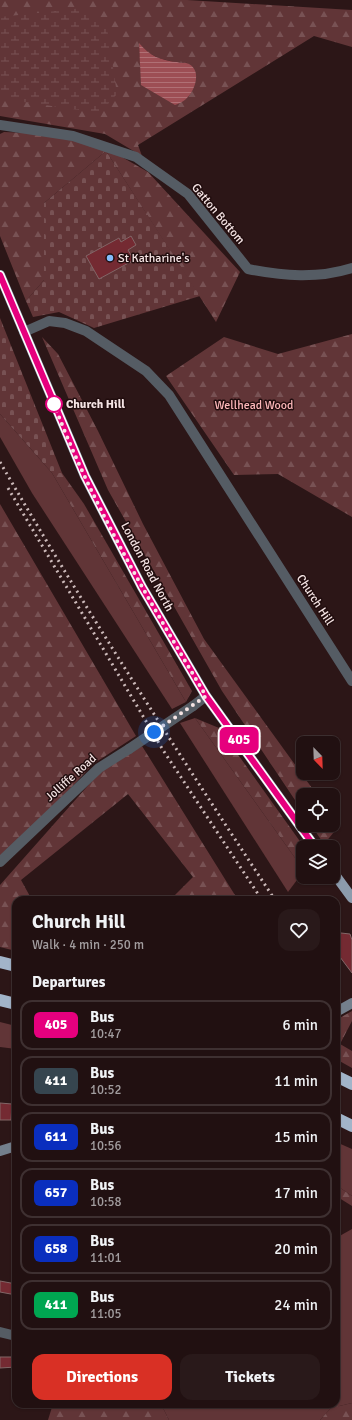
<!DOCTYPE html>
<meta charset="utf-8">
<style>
body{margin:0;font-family:Signika,sans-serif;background:#29191a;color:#f1f3f6;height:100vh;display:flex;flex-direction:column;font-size:15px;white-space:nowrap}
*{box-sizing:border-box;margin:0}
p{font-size:13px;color:#a29d9f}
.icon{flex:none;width:22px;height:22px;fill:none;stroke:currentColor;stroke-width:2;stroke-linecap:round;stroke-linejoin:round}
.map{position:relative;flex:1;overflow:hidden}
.sheet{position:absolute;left:12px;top:896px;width:328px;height:512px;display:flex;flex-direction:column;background:#211011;border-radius:12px;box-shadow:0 1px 3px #0004,0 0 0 1px #3e3031}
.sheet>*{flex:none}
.badge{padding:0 8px;border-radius:6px;font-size:14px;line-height:26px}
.needle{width:26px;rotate:157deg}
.buttons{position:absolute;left:296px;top:736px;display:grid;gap:8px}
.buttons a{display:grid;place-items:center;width:44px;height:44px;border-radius:8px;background:#211011;box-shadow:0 1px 3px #0004,0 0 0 1px #3e3031;font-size:20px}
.you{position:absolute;width:20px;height:20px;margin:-10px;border:3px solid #fff;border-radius:50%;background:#1a73e8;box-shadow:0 0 0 6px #1a73e833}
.map>.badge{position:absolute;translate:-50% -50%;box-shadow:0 0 0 2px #fff}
h2{padding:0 20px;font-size:15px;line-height:36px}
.round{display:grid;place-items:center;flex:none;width:42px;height:42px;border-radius:12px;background:#29191a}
.head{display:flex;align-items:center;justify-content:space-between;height:68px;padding:0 20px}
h1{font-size:19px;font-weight:800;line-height:30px}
.cta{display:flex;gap:8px;margin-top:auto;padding:8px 20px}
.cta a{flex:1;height:46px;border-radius:12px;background:#d93025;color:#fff;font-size:16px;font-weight:800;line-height:46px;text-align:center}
.cta a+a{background:#29191a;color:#f1f3f6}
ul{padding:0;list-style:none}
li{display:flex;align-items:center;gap:12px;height:50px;margin:0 8px 6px;padding:0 12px;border:2px solid #3e3031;border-radius:12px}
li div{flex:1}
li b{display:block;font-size:15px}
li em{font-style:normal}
li .badge{min-width:44px;font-weight:700;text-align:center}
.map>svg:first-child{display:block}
.grass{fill:#613537}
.forest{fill:url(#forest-firs);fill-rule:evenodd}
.wetland{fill:url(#wetland-marsh)}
.cemetery{fill:url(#cemetery-stones)}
.water{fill:url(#water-rules)}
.building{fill:#742a32;stroke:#826667}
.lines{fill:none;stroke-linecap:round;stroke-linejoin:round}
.minor{stroke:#555c64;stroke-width:10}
.tertiary{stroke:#555c64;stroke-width:10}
.secondary{stroke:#747f8c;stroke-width:10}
.primary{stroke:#8c9bac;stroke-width:10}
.motorway{stroke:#a2b4c9;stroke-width:12}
.rail{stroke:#ccbaba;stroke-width:3;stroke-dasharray:2 4;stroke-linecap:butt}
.minor-bridge{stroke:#555c64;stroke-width:10}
.line-casing{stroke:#fff;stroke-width:9}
.line{stroke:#e6007e;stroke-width:6}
.walk{stroke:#f5e4e4;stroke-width:4;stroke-dasharray:0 7.2}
.poi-dot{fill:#84bcfb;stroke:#210d0e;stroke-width:1.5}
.stop-dot{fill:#fff;stroke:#e6007e;stroke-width:2}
.labels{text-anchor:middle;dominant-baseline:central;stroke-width:3;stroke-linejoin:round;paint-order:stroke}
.street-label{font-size:12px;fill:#f5e4e4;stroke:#210d0e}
.poi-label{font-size:12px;fill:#f5e4e4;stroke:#210d0e;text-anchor:start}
.stop-label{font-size:12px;font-weight:bold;fill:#f5e4e4;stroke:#210d0e;text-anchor:start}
.park-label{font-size:12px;fill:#fdb8ba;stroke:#210d0e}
</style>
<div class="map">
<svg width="352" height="1420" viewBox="0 0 352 1420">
<defs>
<pattern id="forest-firs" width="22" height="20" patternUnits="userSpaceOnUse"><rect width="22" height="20" fill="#613537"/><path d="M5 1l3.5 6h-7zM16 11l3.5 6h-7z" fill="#785254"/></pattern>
<pattern id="wetland-marsh" width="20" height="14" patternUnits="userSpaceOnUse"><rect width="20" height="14" fill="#613537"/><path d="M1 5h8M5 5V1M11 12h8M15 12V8" fill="none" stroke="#785254"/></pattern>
<pattern id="cemetery-stones" width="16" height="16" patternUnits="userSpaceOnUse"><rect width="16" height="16" fill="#613537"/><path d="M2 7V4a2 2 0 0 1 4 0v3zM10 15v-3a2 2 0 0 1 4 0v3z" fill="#785254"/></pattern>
<pattern id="water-rules" width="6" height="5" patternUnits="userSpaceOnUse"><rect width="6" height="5" fill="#9d4e54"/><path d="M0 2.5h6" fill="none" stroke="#b07075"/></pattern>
</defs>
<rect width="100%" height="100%" fill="#2c1617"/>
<g class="grass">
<polygon points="0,414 52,473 186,702 172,709 32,493 0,437"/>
<polygon points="195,718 303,869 303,872 288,892 180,723"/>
<polygon points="0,1022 16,1026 16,1049 0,1047"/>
<polygon points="336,1142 352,1149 352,1196 336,1185"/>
<polygon points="352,1229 352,1403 331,1408 320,1420 169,1420 161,1404 336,1404 336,1238"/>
</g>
<g class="forest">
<path d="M0 0H187L352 10V47L314 36 138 145 142 156 105 134 0 116ZM139 44C154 60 167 61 188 63L142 85Z"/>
<polygon points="4,132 30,133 101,145 148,172 240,272 216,322 106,151 44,203 44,280 26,301 0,236 0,134"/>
<polygon points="352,334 352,517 278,474 234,475 166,376 224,337 278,354"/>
<polygon points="42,337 58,354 98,431 143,524 204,639 317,795 303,795 303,812 222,691 108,490"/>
<polygon points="52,473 62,473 84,504 192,691 186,702"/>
<polygon points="0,504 136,736 93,764 0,865"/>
<polygon points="195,718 219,728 304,847 303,869"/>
<polygon points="142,746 238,900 170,900 193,877 128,794 21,880 32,900 16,900 16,951 0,947 0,885 100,772"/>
<polygon points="333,817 339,826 324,844 311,825 333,825"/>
<polygon points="352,1011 352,1021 340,1044 352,1051 352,1068 336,1059 336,1020"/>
<polygon points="336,1185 352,1196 352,1206 336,1196"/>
<polygon points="352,1403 352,1420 320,1420 331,1408"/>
<polygon points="53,1404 161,1404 169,1420 48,1420"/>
</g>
<polygon class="wetland" points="83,8 107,28 117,94 100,113 10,100 0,92 0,17"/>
<g class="cemetery">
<polygon points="106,151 200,296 94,328 59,312 33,317 26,301 44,280 44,203"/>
<polygon points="0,318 62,473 52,473 0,414"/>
</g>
<path class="water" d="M139 43C150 56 160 60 177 62 180 63 186 62 189 64 202 71 195 91 186 99 183 102 178 104 175 105L141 85Z"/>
<g class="building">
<polygon points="131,236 136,245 128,250 134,260 99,279 86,256 119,238 121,242"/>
<polygon points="341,933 350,934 352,940 352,973 340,957 336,960 336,936"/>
<polygon points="0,1103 12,1104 11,1120 0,1120"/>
<polygon points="0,1281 16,1284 16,1295 0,1292"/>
<polygon points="0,1357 16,1357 16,1367 0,1368"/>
</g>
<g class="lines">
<g class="minor">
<polyline points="24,332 49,321 65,323 86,331 146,371 169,395 352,681"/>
<polyline points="193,706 206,696"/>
<polyline points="0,862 99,768 129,749"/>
<polyline points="0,1332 16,1336"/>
</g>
<path class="tertiary" d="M0 125 73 136 136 157 188 194 248 269C283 276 317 279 352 268"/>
<g class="secondary">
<polyline points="336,1012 352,1003"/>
<polyline points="0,1151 16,1146"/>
</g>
<g class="primary">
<polyline points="0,275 85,476 142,587 206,696 315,847"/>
<polyline points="333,872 352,898"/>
</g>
<g class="motorway">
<polyline points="0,962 16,966"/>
<polyline points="0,1000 16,1004"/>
<polyline points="336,1076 352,1084"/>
<polyline points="336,1118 352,1126"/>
</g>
<g class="rail">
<path d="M0 462C86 611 180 756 275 900"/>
<polyline points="8,488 163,750 262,900"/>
</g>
<polyline class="minor-bridge" points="129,749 193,706"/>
</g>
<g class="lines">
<g class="line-casing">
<polyline id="line" points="0,275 85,476 142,587 206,696 315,847"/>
</g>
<use href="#line" class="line"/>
<path class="walk" d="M54 404C92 505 151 604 206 696L154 732"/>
</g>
<circle class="poi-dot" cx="110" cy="258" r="4"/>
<circle class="stop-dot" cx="54" cy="404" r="8"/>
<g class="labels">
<g class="street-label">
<text transform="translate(218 214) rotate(50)">Gatton Bottom</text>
<text transform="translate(147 567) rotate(62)">London Road North</text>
<text transform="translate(315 600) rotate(57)">Church Hill</text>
<text transform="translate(71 778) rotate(-42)">Jolliffe Road</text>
</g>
<g class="poi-label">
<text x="118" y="258">St Katharine's</text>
</g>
<g class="stop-label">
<text x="66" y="404">Church Hill</text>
</g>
<g class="park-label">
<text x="254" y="405">Wellhead Wood</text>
</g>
</g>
</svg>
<div class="buttons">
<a><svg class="needle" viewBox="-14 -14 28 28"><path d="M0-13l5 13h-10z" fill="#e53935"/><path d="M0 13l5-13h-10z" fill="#a29d9f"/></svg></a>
<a><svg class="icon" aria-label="locate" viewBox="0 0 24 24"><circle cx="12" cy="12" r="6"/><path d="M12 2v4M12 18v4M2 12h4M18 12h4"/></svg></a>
<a><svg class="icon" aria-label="layers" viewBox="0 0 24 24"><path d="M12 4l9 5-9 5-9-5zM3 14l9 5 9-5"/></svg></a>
</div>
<div class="you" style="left:154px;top:732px"></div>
<b class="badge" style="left:239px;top:740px;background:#e6007e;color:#fff">405</b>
<section class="sheet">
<div class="head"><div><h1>Church Hill</h1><p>Walk · 4 min · 250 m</p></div><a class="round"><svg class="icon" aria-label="heart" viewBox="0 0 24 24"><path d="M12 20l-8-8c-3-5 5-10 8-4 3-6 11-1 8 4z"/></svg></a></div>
<h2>Departures</h2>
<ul>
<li><span class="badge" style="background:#e6007e;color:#fff">405</span><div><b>Bus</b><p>10:47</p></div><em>6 min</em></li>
<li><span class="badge" style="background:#36454f;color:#fff">411</span><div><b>Bus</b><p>10:52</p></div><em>11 min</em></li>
<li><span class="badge" style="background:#0a2ebe;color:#fff">611</span><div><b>Bus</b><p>10:56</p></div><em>15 min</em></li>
<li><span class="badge" style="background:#0a2ebe;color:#fff">657</span><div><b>Bus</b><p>10:58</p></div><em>17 min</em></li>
<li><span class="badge" style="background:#0a2ebe;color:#fff">658</span><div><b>Bus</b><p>11:01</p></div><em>20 min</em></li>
<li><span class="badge" style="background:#00a651;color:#fff">411</span><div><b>Bus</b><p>11:05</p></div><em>24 min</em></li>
</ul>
<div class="cta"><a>Directions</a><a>Tickets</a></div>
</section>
</div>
